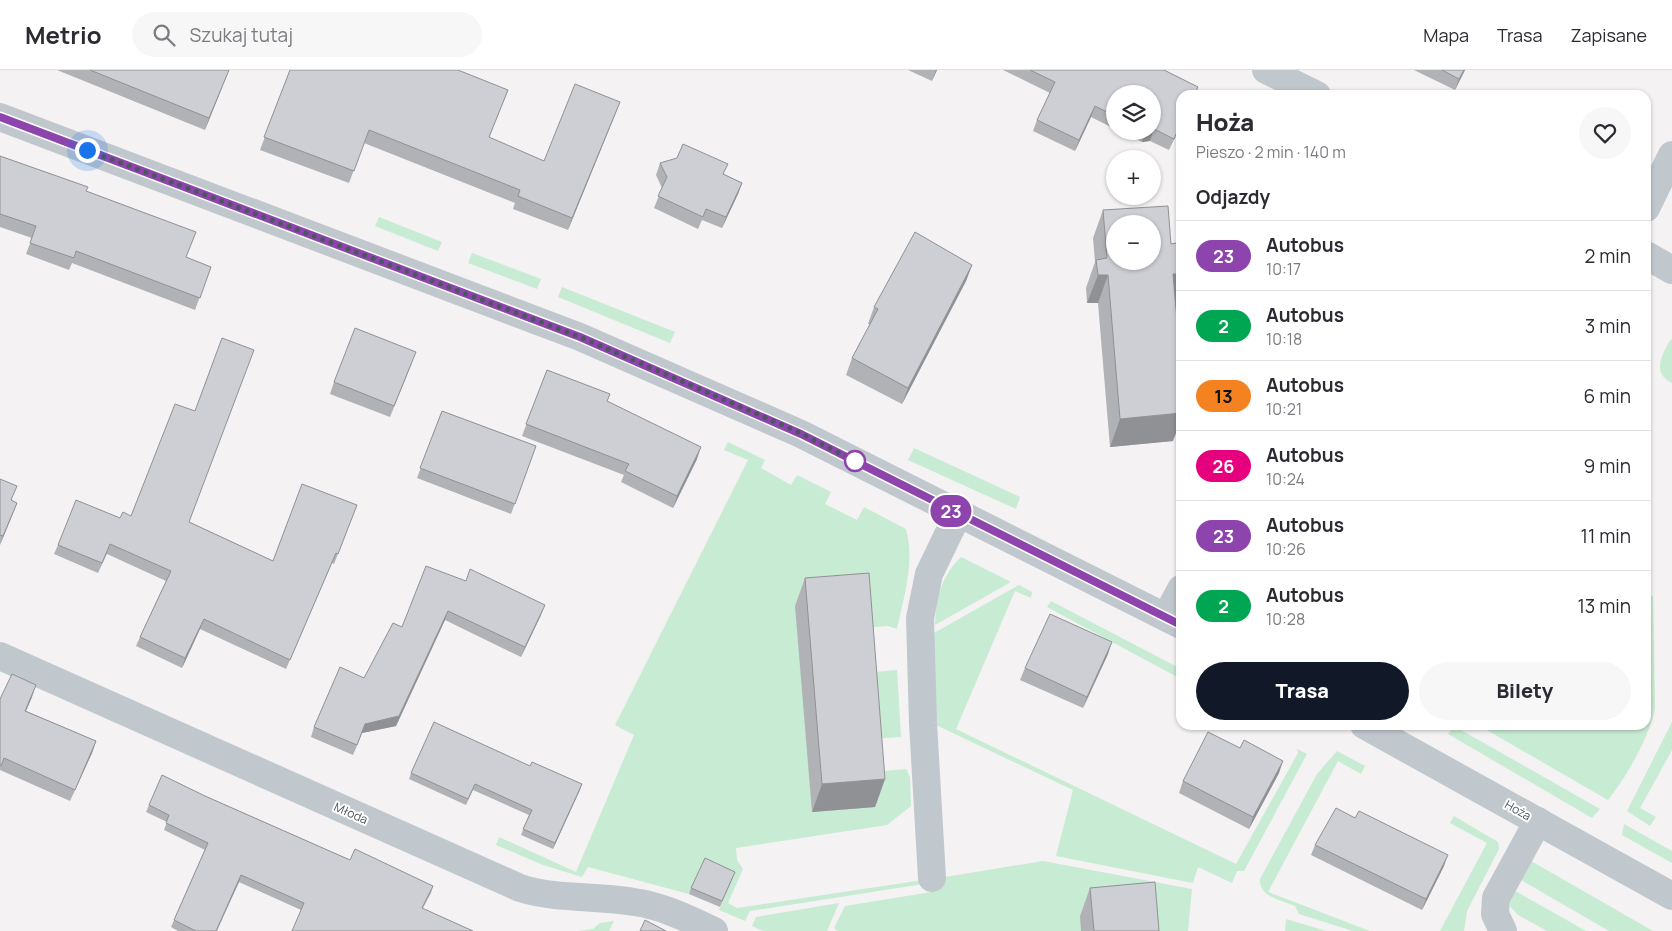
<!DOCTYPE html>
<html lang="pl">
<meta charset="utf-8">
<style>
body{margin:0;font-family:Manrope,sans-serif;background:#f7f7f7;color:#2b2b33;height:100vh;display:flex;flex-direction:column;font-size:19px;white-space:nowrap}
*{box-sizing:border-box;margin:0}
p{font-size:16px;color:#7c7c81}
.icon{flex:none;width:28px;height:28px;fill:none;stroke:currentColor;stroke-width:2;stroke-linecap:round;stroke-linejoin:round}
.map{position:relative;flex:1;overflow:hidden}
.drawer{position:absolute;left:1176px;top:20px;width:475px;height:640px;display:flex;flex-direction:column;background:#fff;border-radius:15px;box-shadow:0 1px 4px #0004}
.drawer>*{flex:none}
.badge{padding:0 10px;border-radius:16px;font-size:18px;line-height:32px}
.buttons{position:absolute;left:1106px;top:15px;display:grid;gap:10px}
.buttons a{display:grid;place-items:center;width:55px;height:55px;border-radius:50%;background:#fff;box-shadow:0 1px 4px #0004;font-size:25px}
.you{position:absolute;width:25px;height:25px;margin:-12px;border:4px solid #fff;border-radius:50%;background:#1a73e8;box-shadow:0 0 0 8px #1a73e833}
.map>.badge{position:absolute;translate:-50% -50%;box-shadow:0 0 0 2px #fff}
h2{padding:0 20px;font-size:19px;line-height:45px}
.round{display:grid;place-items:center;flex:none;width:52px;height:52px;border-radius:26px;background:#f7f7f7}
.overview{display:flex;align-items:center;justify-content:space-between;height:85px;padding:0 20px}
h1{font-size:24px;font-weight:800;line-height:38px}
.cta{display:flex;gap:10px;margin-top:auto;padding:10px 20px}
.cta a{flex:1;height:58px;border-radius:30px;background:#111827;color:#fff;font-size:20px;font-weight:800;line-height:58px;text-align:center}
.cta a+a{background:#f7f7f7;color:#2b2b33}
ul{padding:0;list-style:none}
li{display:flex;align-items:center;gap:15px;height:70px;padding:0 20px;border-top:1px solid #e1e1e2}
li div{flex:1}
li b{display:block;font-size:19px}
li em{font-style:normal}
li .badge{min-width:55px;font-weight:700;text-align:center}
header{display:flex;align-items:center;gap:30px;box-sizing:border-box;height:70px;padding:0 25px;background:#fff;border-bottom:1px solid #e1e1e2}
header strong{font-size:24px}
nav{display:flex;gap:28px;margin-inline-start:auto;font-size:18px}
.search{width:350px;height:45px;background:#f7f7f7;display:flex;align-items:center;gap:12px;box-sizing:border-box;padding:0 18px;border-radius:28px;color:#7c7c81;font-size:19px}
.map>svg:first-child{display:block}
.green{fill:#c7ebd3}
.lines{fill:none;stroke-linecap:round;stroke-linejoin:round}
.minor{stroke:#c0c7cd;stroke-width:28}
.wall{fill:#b0b2b6}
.shaded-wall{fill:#909194}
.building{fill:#cdcfd4;stroke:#909194;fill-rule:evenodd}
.line-casing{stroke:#fff;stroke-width:11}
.line{stroke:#8e44ad;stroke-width:8}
.walk{stroke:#4c565e;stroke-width:5;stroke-dasharray:0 9}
.stop-dot{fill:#fff;stroke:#8e44ad;stroke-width:2.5}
.labels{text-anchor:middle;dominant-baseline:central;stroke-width:4;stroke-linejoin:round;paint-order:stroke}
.street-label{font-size:12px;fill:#4c565e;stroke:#fff}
</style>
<header>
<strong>Metrio</strong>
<div class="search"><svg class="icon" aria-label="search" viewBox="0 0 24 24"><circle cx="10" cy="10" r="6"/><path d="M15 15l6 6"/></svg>Szukaj tutaj</div>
<nav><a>Mapa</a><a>Trasa</a><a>Zapisane</a></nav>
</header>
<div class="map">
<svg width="1672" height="861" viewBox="0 0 1672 861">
<rect width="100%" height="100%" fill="#f4f2f3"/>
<g class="green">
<polygon points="379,147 442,172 438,181 375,156"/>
<polygon points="472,183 541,209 537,219 468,193"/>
<polygon points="562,217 675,262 670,273 558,227"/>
<path d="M1671 269 1672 270V313C1651 303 1662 284 1671 269Z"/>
<path d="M728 372 765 390 761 398 791 415 797 405 831 422 825 434 857 450 864 437 906 459C915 492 904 526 897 559L888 556 860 558 872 702 906 699 910 707 911 736 887 755 736 778 737 790 743 799 728 833 737 838 923 810V814L750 841 745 851 719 840 733 808 702 794 689 824 588 797 582 807 543 795 496 775 499 767 576 802 634 665 615 655 748 390 724 380Z"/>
<polygon points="914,378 1020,427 1016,439 908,390"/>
<path d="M961 487 1011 512 935 555C936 529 941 506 961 487Z"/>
<polygon points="1019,515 1032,522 1031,528 1015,521 956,659 1236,794 1298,683 1297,679 1307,684 1244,801 1237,801 1232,813 1198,797 1193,813 1056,786 1073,720 936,655 934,563"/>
<path d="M1646 526H1653L1655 638C1649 668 1627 706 1608 730L1478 655H1646Z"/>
<polygon points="1051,531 1181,599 1181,609 1047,537"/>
<polygon points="897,600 901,667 870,669 864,603"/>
<polygon points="1672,652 1672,680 1640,738 1656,747 1650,756 1627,741"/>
<polygon points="1454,656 1600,739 1592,748 1448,664"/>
<path d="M1337 681 1365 696 1361 704 1338 691 1268 822 1370 861H1353L1299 844 1295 836C1281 830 1259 827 1260 809L1317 704Z"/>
<polygon points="1454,746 1498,772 1499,779 1467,841 1464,861 1440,861 1487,773 1450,753"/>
<polygon points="1624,754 1672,781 1672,793 1622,765"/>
<polygon points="1043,791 1192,819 1188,861 837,861 834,858 845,836 938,821 939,808"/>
<polygon points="1531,791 1653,861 1609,861 1516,807"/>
<polygon points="1510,818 1586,861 1547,861 1518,845 1510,836"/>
<polygon points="839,833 827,861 763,861 752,856 756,847"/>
<polygon points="1286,849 1326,861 1285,861"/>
<polygon points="614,851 609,861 580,861 593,859 600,853"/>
</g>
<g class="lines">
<g class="minor">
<polyline points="1266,0 1317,25"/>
<polyline points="0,47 580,267 801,364 1181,555"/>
<polyline points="1646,138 1672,85"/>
<polyline points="1646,185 1672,200"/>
<polyline points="1166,547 1181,519"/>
<path d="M0 586 520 818C558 830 596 825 634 832 663 836 688 849 714 861"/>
<polyline points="1364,655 1672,826"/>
<polyline points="932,808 923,653 920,548 929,504 958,444"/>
<polyline points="1503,861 1495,844 1496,828 1538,751"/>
</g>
</g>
<g class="wall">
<polygon points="57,0 229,0 205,60"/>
<polygon points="290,0 508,20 489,68 544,91 620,32 568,160 513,139 515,133 364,73 349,113 260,80"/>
<polygon points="908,0 937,0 932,11"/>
<polygon points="1003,0 1164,0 1198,17 1195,25 1181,25 1181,55 1169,80 1150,71 1142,72 1120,61 1152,61 1115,24 1115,59 1091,47 1075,81 1033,61 1037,50 1050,23"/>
<polygon points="1414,0 1465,0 1455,20"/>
<polygon points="0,86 86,121 187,188 211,197 195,240 72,193 69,200 26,184 32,168 0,157"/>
<polygon points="660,93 724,104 742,113 738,124 722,158 702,150 698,159 654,138 662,118 656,105"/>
<polygon points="1103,140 1171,174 1181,172 1181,218 1176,232 1173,371 1110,377 1098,233 1087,233 1086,218 1095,192 1093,168"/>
<polygon points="972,195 966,211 902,334 846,305 852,288 870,254 868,254 874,237"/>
<polygon points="412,293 390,347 330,324 334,312"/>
<polygon points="547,300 607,331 697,389 673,438 621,412 624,405 522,366"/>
<polygon points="442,341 536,376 511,444 417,408"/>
<polygon points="0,409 12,430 17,433 0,475"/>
<polygon points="357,435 334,494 332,493 286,599 200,559 182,598 136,576 140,567 166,511 107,484 98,503 54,484 58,475 120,448 131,446 189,452 273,491"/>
<polygon points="805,508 885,709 875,737 812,742 795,536"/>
<polygon points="466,511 541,545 521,587 445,550 396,656 362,663 353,685 311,667 314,657 364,608 402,557"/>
<polygon points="1108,584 1083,638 1020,610 1025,598"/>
<polygon points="32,627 26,641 96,671 92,683 70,731 0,700 0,629"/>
<polygon points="530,696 582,714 553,779 521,765 529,745 473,720 466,735 409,709 411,703"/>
<polygon points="1279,703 1249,759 1179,723 1183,711"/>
<polygon points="205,726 350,790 433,816 431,823 423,838 301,840 239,812 217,861 178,861 171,857 205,780 164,760 167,752 146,742 149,735"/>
<polygon points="1315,775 1444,796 1422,840 1311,785"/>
<polygon points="733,808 720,837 689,824 691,818"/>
<polygon points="1090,818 1159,861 1081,861 1080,846"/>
</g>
<g class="shaded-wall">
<polygon points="229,0 205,60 209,48"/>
<polygon points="936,0 937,0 932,11"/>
<polygon points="1464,0 1465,0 1455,20 1459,9"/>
<polygon points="620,32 615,45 568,160 572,148"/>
<polygon points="1095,36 1091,47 1075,81 1079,70"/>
<polygon points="1154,59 1150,71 1142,72 1146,61 1152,61 1152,60"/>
<polygon points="742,113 738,124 722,158 726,147"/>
<polygon points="972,195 966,211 902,334 908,318"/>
<polygon points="1173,204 1181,204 1181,218 1176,232 1163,232"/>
<polygon points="1098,205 1108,205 1098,233 1087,233"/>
<polygon points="1181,343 1181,350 1173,371 1110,377 1120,349"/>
<polygon points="701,377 697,389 673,438 677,426"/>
<polygon points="17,433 12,446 0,475 3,466"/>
<polygon points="545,535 541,545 521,587 525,577"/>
<polygon points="448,541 445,550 396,656 362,663 353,685 365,654"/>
<polygon points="204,549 200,559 182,598 185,588"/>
<polygon points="1112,572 1108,584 1083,638 1087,627"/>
<polygon points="36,615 32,627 21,652 25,641"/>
<polygon points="96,671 92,683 70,731 75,720"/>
<polygon points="1283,691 1279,703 1249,759 1253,747"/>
<polygon points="885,709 875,737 812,742 822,714"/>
<polygon points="582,714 580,720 553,779 555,773"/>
<polygon points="1448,785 1444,796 1422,840 1426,829"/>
<polygon points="241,805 239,812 216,861"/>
</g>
<g class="building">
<polygon points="90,0 229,0 209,48"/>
<polygon points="290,0 458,0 508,20 489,67 544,91 575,14 620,32 572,148 518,126 520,120 369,60 354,101 264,67"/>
<polygon points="1030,0 1164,0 1198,17 1194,25 1181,25 1181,53 1174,69 1154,59 1152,60 1152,24 1115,24 1115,46 1095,36 1079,70 1037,50 1055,12"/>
<polygon points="1442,0 1464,0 1459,9"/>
<polygon points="683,74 728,94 723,104 742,113 726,147 706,139 703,147 658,126 667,107 660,93 677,88"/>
<polygon points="0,86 88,117 86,121 196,162 186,187 211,197 200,228 76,181 74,188 30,173 36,156 0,144"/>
<path d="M1168 136 1171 174 1181 172V204H1173L1179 273H1181V343L1120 349 1108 205H1098L1096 190 1107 188 1103 140ZM1115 154H1152V191H1115Z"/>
<polygon points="915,162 972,195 908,318 852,288 878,239 874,237"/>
<polygon points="355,258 416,282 394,336 334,312"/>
<polygon points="222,268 254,280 189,452 273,491 302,414 357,435 338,484 336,483 290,590 204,549 185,588 140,567 171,501 110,474 102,493 58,475 76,430 120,448 123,442 131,446 175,334 195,341"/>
<polygon points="547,300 610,324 607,331 701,377 677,426 625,401 629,394 526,354"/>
<polygon points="442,341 536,376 515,434 420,398"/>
<polygon points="0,409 17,416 11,430 17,433 3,466 0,465"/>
<polygon points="426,496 466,511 470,499 545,535 525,577 448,541 399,646 365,654 357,675 314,657 340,597 364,608 393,553 402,557"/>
<polygon points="869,503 885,709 822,714 805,508"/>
<polygon points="1050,544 1112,572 1087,627 1025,598"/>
<polygon points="12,604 36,615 25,641 96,671 75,720 4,688 1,696 0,695 0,629"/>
<polygon points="434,652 530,696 532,692 582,714 555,773 523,759 532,740 475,714 468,729 411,703"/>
<polygon points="1208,662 1240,678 1244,670 1283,691 1253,747 1183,711"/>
<polygon points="162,705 205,726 350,790 355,779 433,816 422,838 473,861 292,861 304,833 241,805 216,861 196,861 174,850 208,773 166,753 169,745 149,735"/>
<polygon points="1336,738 1355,748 1359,741 1448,785 1426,829 1315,775"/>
<polygon points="705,788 735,802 722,831 691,818"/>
<polygon points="1155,812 1159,861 1094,861 1090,818"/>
<polygon points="645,850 666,861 640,861"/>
</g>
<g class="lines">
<g class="line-casing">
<polyline id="line" points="0,47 580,267 801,364 1181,555"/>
</g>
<use href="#line" class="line"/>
<polyline class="walk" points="87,80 580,267 794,360 855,391"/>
</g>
<circle class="stop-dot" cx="855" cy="391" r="10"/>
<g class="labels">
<g class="street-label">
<text transform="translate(1518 740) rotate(29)">Hoża</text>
<text transform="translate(351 743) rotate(24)">Młoda</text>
</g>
</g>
</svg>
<div class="buttons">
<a><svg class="icon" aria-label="layers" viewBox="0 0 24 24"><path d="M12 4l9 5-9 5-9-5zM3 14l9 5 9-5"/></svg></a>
<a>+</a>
<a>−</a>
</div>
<div class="you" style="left:87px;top:80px"></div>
<b class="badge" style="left:951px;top:441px;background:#8e44ad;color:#fff">23</b>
<section class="drawer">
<div class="overview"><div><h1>Hoża</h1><p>Pieszo · 2 min · 140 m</p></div><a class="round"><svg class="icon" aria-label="heart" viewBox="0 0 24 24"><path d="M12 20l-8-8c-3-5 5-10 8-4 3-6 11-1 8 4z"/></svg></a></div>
<h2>Odjazdy</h2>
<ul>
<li><span class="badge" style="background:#8e44ad;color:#fff">23</span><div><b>Autobus</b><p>10:17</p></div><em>2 min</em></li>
<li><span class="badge" style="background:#00a651;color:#fff">2</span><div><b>Autobus</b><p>10:18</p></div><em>3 min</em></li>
<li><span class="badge" style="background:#f58220;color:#111">13</span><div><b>Autobus</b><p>10:21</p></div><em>6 min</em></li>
<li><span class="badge" style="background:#e6007e;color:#fff">26</span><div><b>Autobus</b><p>10:24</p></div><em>9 min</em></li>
<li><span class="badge" style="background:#8e44ad;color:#fff">23</span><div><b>Autobus</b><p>10:26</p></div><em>11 min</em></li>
<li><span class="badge" style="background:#00a651;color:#fff">2</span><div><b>Autobus</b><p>10:28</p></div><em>13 min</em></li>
</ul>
<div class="cta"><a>Trasa</a><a>Bilety</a></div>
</section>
</div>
